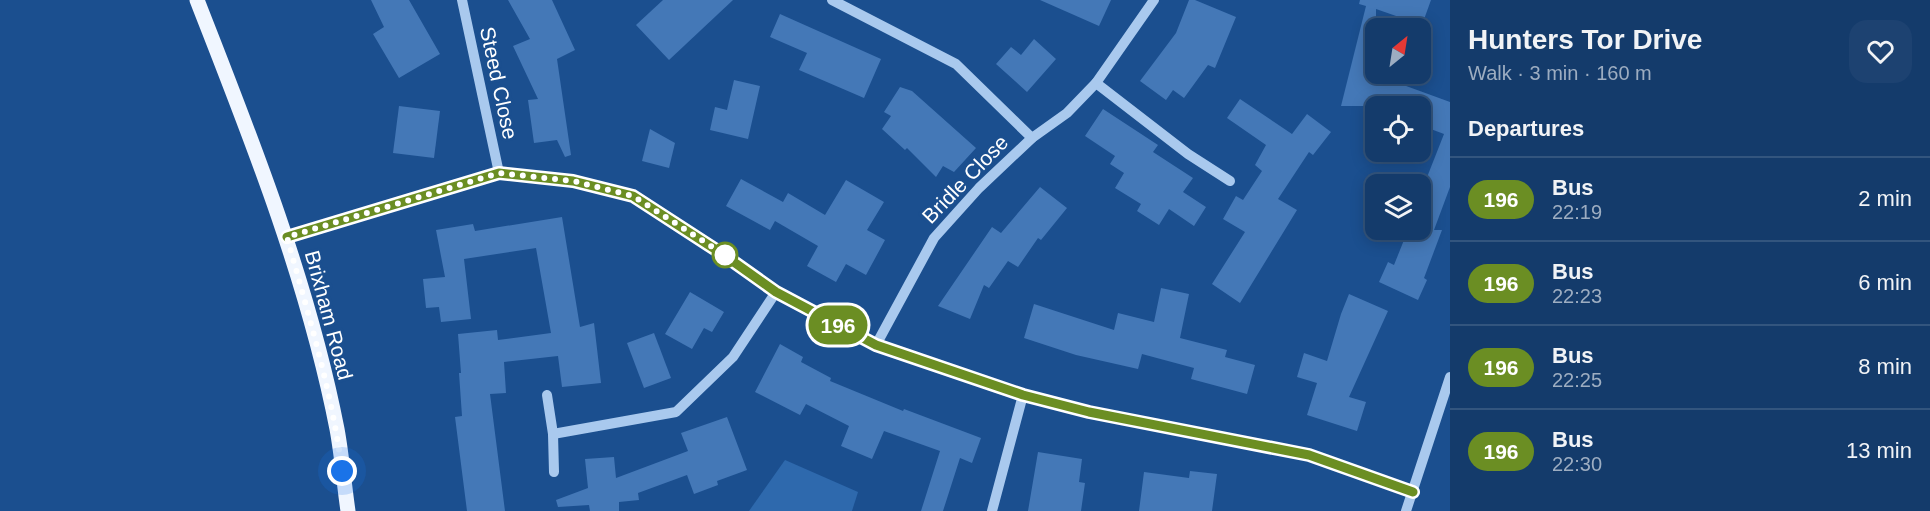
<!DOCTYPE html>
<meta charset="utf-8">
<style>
body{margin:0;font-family:Arial,sans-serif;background:#1d4271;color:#f1f3f6;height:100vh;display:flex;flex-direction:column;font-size:22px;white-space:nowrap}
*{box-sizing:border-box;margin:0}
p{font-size:20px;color:#9dadc1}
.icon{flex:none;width:33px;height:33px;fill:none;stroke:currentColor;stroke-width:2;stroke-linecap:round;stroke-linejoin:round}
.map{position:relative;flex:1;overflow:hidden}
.panel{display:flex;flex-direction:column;background:#143b6b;width:480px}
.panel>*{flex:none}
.badge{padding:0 12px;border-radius:20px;font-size:21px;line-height:39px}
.needle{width:39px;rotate:30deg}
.controls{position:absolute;left:1365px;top:18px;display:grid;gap:12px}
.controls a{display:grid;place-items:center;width:66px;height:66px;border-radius:12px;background:#143b6b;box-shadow:0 3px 15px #0003,0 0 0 2px #33557e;font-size:30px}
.you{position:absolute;width:30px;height:30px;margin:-15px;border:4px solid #fff;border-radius:50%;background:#1a73e8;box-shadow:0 0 0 9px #1a73e833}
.map>.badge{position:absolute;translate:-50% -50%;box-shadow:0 0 0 3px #fff}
h2{padding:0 18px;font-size:22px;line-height:54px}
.round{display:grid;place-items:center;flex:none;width:63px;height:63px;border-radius:18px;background:#1d4271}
.head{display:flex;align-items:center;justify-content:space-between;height:102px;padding:0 18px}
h1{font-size:28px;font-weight:700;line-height:45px}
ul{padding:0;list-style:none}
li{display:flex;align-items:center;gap:18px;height:84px;padding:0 18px;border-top:2px solid #33557e}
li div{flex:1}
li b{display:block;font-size:22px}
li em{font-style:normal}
li .badge{min-width:66px;font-weight:700;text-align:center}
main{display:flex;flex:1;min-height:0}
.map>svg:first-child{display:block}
.green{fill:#2e69ad}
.building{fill:#4478b7}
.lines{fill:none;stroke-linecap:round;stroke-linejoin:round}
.minor{stroke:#a9c9ee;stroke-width:10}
.major{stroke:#f0f6ff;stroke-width:15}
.line-casing{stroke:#fff;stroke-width:14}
.line{stroke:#6b8e23;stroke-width:9}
.walk{stroke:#fff;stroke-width:6;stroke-dasharray:0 10.8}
.stop-dot{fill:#fff;stroke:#6b8e23;stroke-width:3}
.labels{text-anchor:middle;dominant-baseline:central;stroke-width:6;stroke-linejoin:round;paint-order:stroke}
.street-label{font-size:21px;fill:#fff;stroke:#1b4f8f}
</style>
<main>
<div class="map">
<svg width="1450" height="511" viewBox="0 0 1450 511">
<rect width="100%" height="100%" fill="#1b4f8f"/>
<polygon class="green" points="785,460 858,492 852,511 749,511"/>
<g class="building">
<polygon points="371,0 409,0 440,54 399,78 373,34 384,27"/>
<polygon points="508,0 552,0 575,50 557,59 571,155 565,157 557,140 534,143 528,100 538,99 513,46 530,39"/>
<polygon points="663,0 733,0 669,60 636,25"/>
<polygon points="1040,0 1111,0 1099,26"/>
<polygon points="1189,0 1195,0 1236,17 1215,68 1208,65 1184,98 1173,90 1166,100 1140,81 1176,33"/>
<polygon points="1360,0 1431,0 1422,25 1376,9 1376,75 1450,102 1450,187 1434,230 1442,230 1424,278 1427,280 1418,300 1379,282 1388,262 1394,265 1408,230 1420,230 1420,195 1444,134 1420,125 1420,106 1341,106 1366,6 1359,4"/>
<polygon points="780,14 881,59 864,98 799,70 807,53 770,37"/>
<polygon points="1034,39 1056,59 1027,92 996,64 1011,47 1021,55"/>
<polygon points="734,80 760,86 748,139 710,130 715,107 727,110"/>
<polygon points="900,87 912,91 976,148 954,172 943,166 936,177 907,148 905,150 882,129 891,116 884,112"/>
<polygon points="1240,99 1292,134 1307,114 1331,132 1313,155 1309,152 1278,199 1297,210 1240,303 1212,284 1245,232 1223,219 1236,196 1243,200 1262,171 1255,165 1266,145 1227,118"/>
<polygon points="399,106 440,111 434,158 393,153"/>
<polygon points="1103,109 1158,145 1153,152 1193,178 1183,192 1206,207 1194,226 1169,209 1159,225 1137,211 1141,204 1115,188 1124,173 1110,164 1115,156 1085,136"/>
<polygon points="650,129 675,143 669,168 642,161"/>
<polygon points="741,179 783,202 788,193 825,215 846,180 884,202 867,230 885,240 866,275 846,264 836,282 807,266 818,246 775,221 770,230 726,206"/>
<polygon points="1040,187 1067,208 1041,240 1038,238 1018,267 1008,261 989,288 984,285 970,319 938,306 992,227 1001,233"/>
<polygon points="562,217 580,327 594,323 601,383 562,387 558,356 504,362 506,393 490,394 505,511 467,511 455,417 462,416 459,373 461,373 458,334 497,330 498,340 551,333 536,248 464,259 471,319 441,322 439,307 426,308 423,279 445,277 436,230 473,224 475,231"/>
<polygon points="1161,288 1189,294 1180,338 1227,350 1225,357 1255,365 1247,394 1191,379 1194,368 1142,354 1138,369 1076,355 1024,338 1034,304 1114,330 1118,313 1154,322"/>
<polygon points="690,292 724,312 712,332 704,328 692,349 665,334"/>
<polygon points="1349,294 1388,311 1349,397 1366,402 1357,431 1307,415 1317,383 1297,377 1304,353 1327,361 1341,314"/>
<polygon points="654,333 671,378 644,388 627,343"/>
<polygon points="780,344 803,357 801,362 831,378 830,381 903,411 904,409 981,438 972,463 960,458 943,511 921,511 940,451 884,431 872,459 841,446 849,426 806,404 800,415 755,392"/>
<polygon points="727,417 747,470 717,481 718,485 694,494 687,475 638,493 639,500 619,502 619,511 590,511 589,505 558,507 556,500 588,488 585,459 614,457 616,478 688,451 681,433"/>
<polygon points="1038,452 1082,459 1079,482 1085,483 1081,511 1028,511"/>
<polygon points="1190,471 1217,474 1212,511 1139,511 1144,472 1189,478"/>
</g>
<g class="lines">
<g class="minor">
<polyline points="462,0 499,173"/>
<polyline points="832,0 956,64 1032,138"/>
<polyline points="1096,83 1188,154 1230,181"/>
<polyline points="287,237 499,173 573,181 633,196 725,255 776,292 876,345 1023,395 1089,412 1309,455 1413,492"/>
<polyline points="876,345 934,238 979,188 1032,138 1067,113 1096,83 1154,0"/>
<polyline points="547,395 553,434 554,472"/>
<polyline points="553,434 676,412 733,357 776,292"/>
<polyline points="992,511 1023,395"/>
<polyline points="1406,511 1450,377"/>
</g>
<path class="major" d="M197 0C252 140 308 281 337 429 342 456 344 484 348 511"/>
</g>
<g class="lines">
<g class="line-casing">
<polyline id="line" points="287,237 499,173 573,181 633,196 724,255 776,292 876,345 1023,395 1089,412 1309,455 1413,492"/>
</g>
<use href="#line" class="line"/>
<path class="walk" d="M342 471C332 391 308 314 287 237L499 173 573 181 633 196 725 255"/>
</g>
<circle class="stop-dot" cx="725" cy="255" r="12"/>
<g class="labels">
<g class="street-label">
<text transform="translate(499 83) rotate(78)">Steed Close</text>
<text transform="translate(965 179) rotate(-46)">Bridle Close</text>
<text transform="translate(329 315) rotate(75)">Brixham Road</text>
</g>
</g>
</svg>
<div class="controls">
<a><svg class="needle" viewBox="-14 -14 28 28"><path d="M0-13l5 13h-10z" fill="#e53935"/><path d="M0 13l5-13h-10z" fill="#9dadc1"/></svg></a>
<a><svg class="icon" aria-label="locate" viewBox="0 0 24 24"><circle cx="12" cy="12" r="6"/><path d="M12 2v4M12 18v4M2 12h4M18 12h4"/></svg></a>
<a><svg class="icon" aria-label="layers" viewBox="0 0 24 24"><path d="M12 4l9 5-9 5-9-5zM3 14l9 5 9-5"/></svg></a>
</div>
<div class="you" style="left:342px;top:471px"></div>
<b class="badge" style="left:838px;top:325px;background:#6b8e23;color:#fff">196</b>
</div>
<section class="panel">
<div class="head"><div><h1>Hunters Tor Drive</h1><p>Walk · 3 min · 160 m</p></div><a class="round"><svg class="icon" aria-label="heart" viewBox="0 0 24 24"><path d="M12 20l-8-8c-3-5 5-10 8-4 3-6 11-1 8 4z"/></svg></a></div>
<h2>Departures</h2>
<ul>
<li><span class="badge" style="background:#6b8e23;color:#fff">196</span><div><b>Bus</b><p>22:19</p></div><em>2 min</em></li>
<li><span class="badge" style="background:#6b8e23;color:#fff">196</span><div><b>Bus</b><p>22:23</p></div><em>6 min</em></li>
<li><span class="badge" style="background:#6b8e23;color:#fff">196</span><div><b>Bus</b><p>22:25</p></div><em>8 min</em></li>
<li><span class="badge" style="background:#6b8e23;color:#fff">196</span><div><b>Bus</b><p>22:30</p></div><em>13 min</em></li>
</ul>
</section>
</main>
